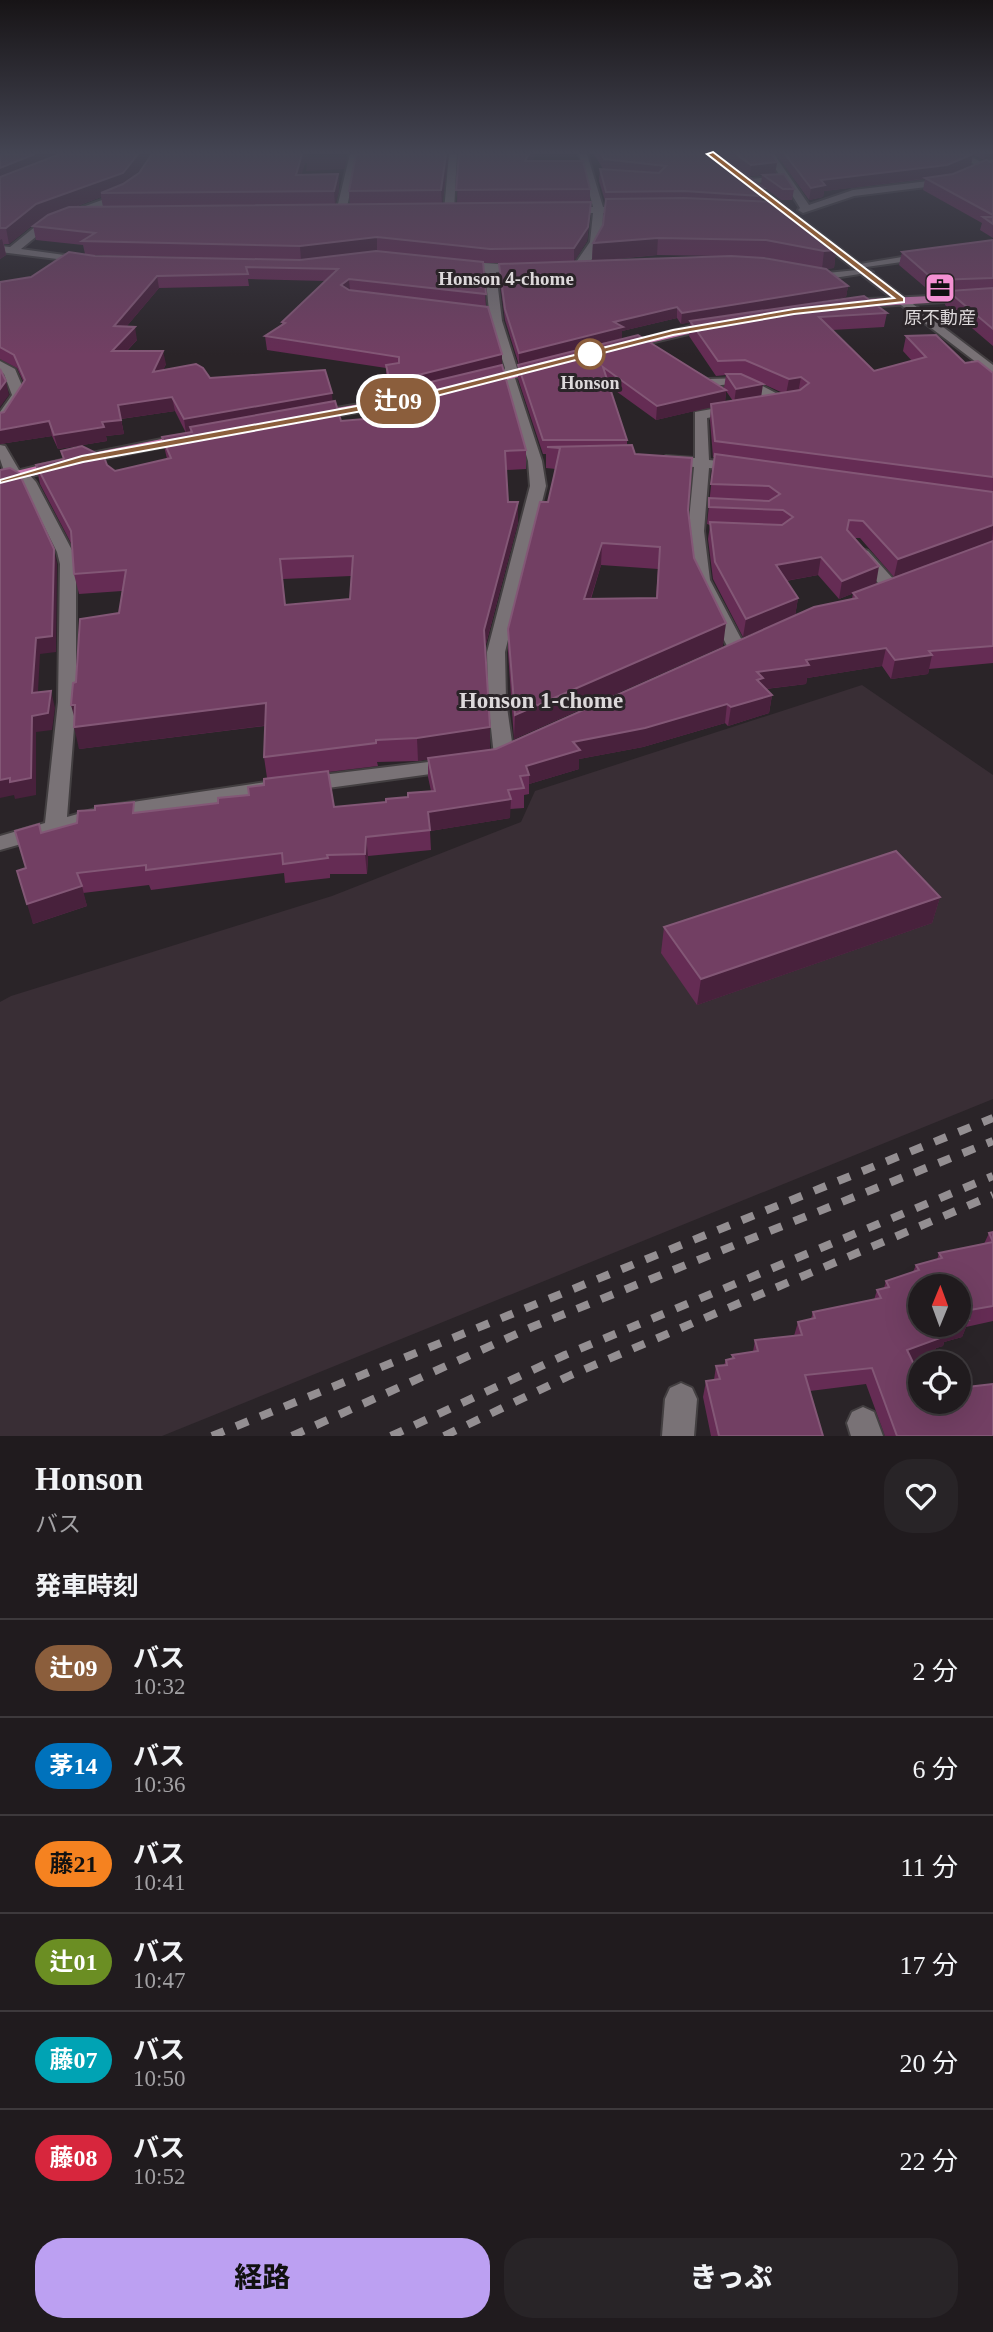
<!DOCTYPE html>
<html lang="ja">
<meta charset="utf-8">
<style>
body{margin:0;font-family:"Times New Roman","Noto Sans JP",serif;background:#282427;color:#f1f3f6;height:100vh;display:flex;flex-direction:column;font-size:26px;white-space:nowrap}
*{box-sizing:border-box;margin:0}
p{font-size:23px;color:#a2a1a4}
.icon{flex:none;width:38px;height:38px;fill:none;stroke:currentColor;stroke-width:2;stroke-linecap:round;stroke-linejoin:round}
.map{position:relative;height:1436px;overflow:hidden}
.sheet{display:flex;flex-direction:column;background:#201b1e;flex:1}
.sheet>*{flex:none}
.badge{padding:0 14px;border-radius:23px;font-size:24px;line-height:46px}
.needle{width:46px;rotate:1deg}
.tools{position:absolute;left:908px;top:1274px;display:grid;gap:14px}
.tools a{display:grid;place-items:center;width:63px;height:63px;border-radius:50%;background:#201b1e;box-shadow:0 7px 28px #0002,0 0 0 2px #3d393c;font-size:35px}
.map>.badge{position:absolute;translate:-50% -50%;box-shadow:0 0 0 4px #fff}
h2{padding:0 35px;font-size:26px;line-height:63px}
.round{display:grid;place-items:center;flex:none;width:74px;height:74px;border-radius:28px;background:#282427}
.head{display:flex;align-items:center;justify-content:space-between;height:119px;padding:0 35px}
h1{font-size:33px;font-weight:800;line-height:52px}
.cta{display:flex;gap:14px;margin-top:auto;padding:14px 35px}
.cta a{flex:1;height:80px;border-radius:28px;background:#bca0f2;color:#111;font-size:28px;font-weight:800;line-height:80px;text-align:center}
.cta a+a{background:#282427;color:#f1f3f6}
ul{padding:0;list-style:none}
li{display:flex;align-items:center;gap:21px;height:98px;padding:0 35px;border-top:2px solid #3d393c}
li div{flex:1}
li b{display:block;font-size:26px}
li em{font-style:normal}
li .badge{min-width:77px;font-weight:700;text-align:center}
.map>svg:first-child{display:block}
.built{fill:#392e35}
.green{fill:#48233c}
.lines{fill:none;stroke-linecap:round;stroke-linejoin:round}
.minor-casing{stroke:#433f41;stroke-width:4}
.tertiary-casing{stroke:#433f41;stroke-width:4}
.secondary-casing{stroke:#433f41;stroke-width:4}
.trunk-casing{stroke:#433f41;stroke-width:4}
.minor{fill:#797276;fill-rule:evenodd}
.tertiary{fill:#797276;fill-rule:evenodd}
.secondary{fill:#947289;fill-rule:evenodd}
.trunk{fill:#c173a8;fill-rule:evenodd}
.rail{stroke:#948f92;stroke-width:8;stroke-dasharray:13 13;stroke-linecap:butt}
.wall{fill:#652c54;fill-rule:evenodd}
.shaded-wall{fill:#48213c}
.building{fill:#723f63;stroke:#835776;stroke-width:2;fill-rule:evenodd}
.line{fill:#8b5e3c;stroke:#fff;stroke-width:2}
.stop-dot{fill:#fff;stroke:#8b5e3c;stroke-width:3.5}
.labels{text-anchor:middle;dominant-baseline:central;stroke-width:6;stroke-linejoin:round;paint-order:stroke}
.far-poi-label{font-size:18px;fill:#ddd9db;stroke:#2a2428}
.far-stop-label{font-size:18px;font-weight:bold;fill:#ddd9db;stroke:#2a2428}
.far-neighbourhood-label{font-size:19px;font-weight:bold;fill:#ddd9db;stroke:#2a2428}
.neighbourhood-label{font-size:23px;font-weight:bold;fill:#ddd9db;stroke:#2a2428}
</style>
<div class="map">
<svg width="993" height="1436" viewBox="0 0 993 1436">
<rect width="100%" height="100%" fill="#2a2428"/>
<polygon class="built" points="862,685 993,775 993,1099 162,1436 0,1436 0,1002 11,996 332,896 521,822 535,791"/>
<polygon class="green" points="267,157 348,157 345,169 306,171 307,163 265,163"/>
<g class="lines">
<g class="minor-casing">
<g id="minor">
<polygon points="153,154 161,154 147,181 133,195 49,226 21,249 86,258 91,261 90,263 0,252 0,246 10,247 41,222 127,191 138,180"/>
<polygon points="350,154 358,154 346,212 341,215 336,212"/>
<polygon points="449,154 457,154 454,211 449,214 444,211"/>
<path d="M579 154H587L603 207H631L636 210 631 213H603C603 234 599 261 578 271L572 268 590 242 593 213H563L558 210 563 207H593Z"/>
<polygon points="766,154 774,154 809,205 853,190 945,179 993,159 993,165 950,184 854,196 803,213 798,210 800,208 784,182 746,183 741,180 780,176"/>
<polygon points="926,253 930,254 930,258 859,268 854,265"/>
<path d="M458 261C472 263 524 264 531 268L525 271 496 272 502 321 517 368 514 375 542 461 546 486 505 652 506 700 514 756 504 762 494 756 488 700 487 652 530 486 528 461 502 375 505 368 490 321 485 271 454 266V262Z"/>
<polygon points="810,269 827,273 867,269 873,272 827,279 806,274 804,272"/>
<polygon points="0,361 15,369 26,395 5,425 0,426 0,412 12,395 4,374 0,371"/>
<path d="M691 370 707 379 747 378 791 401C778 412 755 389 741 386 718 380 705 396 685 374Z"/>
<polygon points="734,405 741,409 739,412 707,418 709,460 740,463 747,467 740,471 709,468 704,531 710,580 746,648 737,653 728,648 694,580 688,531 694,467 666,464 659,460 666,456 695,458 695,412"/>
<polygon points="0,445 5,446 19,470 26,471 36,482 73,552 76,564 76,702 67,817 106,806 273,781 280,783 283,788 280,793 106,820 0,850 0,836 45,823 58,702 60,564 57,552 23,484 6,477 0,459"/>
<polygon points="862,549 868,551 896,582 898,586 896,590 884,590 856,557 854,554"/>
<polygon points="453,759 463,765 460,770 306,791 296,784 306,777"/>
<polygon points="681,1383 692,1388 697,1399 694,1436 662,1436 665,1399 670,1388"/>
<polygon points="863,1407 874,1412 883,1436 851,1436 847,1423 852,1412"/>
</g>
</g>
<g class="tertiary-casing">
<g id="tertiary">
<polygon points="954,154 964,154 993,167 993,174"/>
<polygon points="897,298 905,298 993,365 993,375 897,302"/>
</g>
</g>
<g class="secondary-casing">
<polygon id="secondary" points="707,154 716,154 905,298 905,302 897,302"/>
</g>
<g class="trunk-casing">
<g id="trunk">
<polygon points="993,293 993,299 847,308 841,304 847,300"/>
<polygon points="714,320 720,324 718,327 620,350 614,346"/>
<polygon points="544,362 549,363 549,369 482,386 475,382"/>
<polygon points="418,394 423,395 423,401 313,420 306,416 313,412"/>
<polygon points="187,434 194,438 192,441 83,463 0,484 0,475 82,455"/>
</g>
</g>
<use href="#minor" class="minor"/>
<use href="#tertiary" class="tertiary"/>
<use href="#secondary" class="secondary"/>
<use href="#trunk" class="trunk"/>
<g class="rail">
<polyline points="212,1436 993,1118"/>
<polyline points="292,1436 532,1327 993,1141"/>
<polyline points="391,1436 565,1355 993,1176"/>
<polyline points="444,1436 571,1375 993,1195"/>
</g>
</g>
<g class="wall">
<path d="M0 154 135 176 338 174 339 190 335 205H350L349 191 449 154 442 204H457L458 154H536L532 161 590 189V216L587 241 574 261H592L593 243 603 225 606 204 599 181 600 169H603L594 154H718L764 188 762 200 761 202 836 250 834 268 824 269 848 286 846 297 779 308 887 313 884 327 832 330 874 371 912 361 903 351 906 336 965 363 993 373V663L929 669 928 674 891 679 882 666 807 678 806 684 766 689 772 695 769 713 728 726 725 723 643 747 579 759V769L529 784V794L524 795V808L510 809V818L430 831 431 850 368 856 367 874H330V878L285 883 284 873 151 890 149 885 83 893 87 906 33 924 26 868 41 833 137 813 218 803 249 795 264 785 267 778 264 757 265 726 79 749 76 682 119 613 122 591 79 594 74 574 72 545 40 484 36 465 63 459 61 451 107 465 115 471 167 459 162 437 186 433 175 411 121 419 124 434 106 436 107 441 58 449 52 436 0 444V413L4 412 24 383 17 368 0 359V282L31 277 85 254 83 245 36 240 33 226 42 219 39 220 9 244H4L6 255 0 259ZM101 197 103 207H75ZM89 255 182 257 95 256ZM657 255 717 256 595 261ZM748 257H764L795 264ZM483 263H528L499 264V275L505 320 519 365 622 338V331L677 318 681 324 690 322 689 336 716 376 726 375 724 388 726 390 638 335 518 365V379L543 454H546V468L556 469 548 502 508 629V652L514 739 723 646 694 558 688 510 627 445V440L609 386 656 420 711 407 710 420 713 457H714L707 524 710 525 708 539 713 579 743 637 793 617 496 749 463 754 490 749 485 648 518 522V502H508L506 470 526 469V450L486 306ZM248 279 326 281 282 322V324L265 336 267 350 386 368V378L391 396 393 395 394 409 396 416 341 421 332 402 163 370 166 364 127 351 137 340 126 327 159 288 249 286ZM743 375 783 393 761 396ZM726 391 733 401 725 402ZM854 538H860L894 577 992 541 853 593 852 599 795 616 798 598 786 581 818 575 839 599 876 584ZM601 565 658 569 656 598 591 599ZM351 576 350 599 285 605 283 579ZM428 759V777L431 791 386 802 334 807 328 772 378 766 377 762 418 761Z"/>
<polygon points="720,154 772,154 777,162 775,174 794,189 792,200 781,200 761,185 762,175 750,176"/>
<polygon points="776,154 993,154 993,157 984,160 973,155 971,165 947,175 993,163 993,238 980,230 982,223 923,190 925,179 824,191 823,197 809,200"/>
<polygon points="993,240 993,346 945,305 947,293 932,293 899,265 902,252"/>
<polygon points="940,897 932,923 697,1005 661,953 664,927"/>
<polygon points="993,1232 993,1321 966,1327 962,1337 944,1342 943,1346 936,1348 933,1354 913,1362 920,1402 993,1436 885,1436 866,1384 810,1391 823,1436 711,1436 703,1397 706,1381 714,1380 716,1366 724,1365 726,1360 732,1359 732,1355 753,1352 755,1340 794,1336 798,1322 811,1319 813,1312 874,1300 877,1290 884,1288 886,1281 913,1272 916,1265 937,1260 939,1253 984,1244 989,1233"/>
</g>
<g class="shaded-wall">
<polygon points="35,154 75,154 0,184 0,168"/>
<polygon points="138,154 151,154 126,189 101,193 101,197 39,220 9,244 6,228 36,204"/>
<polygon points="302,154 308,154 297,190 296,175"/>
<polygon points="446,154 449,154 442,205 441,190"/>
<polygon points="529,154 536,154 525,176 525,161"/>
<polygon points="973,154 971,165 944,176 824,191 823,197 809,200 811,188 821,180"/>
<polygon points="985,154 993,154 993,157 984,160"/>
<polygon points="777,162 775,174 750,176 751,165"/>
<polygon points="338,174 339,190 335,206 334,191"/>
<polygon points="591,202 587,241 574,262 574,248"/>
<polygon points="377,237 377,251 301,260 300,246"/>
<polygon points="658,238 657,255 592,261 593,243"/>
<polygon points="2,239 6,255 0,259 0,240"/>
<polygon points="836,250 834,268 822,269 824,251"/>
<polygon points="157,276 159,288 116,339 114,326"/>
<polygon points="349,279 350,291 341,285"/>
<polygon points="848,286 846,297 681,324 682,313"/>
<polygon points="677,307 677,318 622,331 622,338 519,365 519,353 614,322"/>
<polygon points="135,327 137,340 114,364 112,351"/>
<polygon points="163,351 166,364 156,385 153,372"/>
<polygon points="502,354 502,368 393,391 393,395 391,396 390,382"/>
<polygon points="801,377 798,393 786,394 789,379"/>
<polygon points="6,381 9,395 0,407 0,389"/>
<polygon points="763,384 761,398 734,403 736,389"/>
<polygon points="726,390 725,404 656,420 657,406"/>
<polygon points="332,393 333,407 190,427 190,433 186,433 184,419"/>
<polygon points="172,397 175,411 120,419 118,405"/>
<polygon points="121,420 124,434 106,436 107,441 58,449 54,435 102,422"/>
<polygon points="49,421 52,436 0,444 0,430"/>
<polygon points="518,502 518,522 484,651 484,630"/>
<polygon points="993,525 992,541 894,577 898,559"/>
<polygon points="602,543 601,565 583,622 584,599"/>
<polygon points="54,549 57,564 56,652 40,654 37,710 32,693 36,638"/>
<polygon points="821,557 818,575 773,583 776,565"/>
<polygon points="879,566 876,584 839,599 842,581"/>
<polygon points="798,598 795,616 743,637 746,619"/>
<polygon points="726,623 723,646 514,739 515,715"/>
<polygon points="886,648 882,666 807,678 806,684 755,690 757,672 806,660"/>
<polygon points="932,655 928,674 891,679 895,660"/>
<polygon points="51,691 55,708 52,730 36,732 36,795 15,799 14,795 0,798 0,780 10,778 32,716"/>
<polygon points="772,695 769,713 728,726 731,707"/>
<polygon points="266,703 269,725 79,749 74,727 77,727 71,705"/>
<polygon points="727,704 725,723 643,747 579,759 579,769 529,784 529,775 526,766 573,742"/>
<polygon points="490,727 490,749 418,761 417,738"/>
<polygon points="511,799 510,818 430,831 428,812"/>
<polygon points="366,837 368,856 367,874 365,854"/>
<polygon points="82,886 87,906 33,924 27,904"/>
<polygon points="940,897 932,923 697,1005 701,979"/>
<polygon points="969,1320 962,1337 944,1342 943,1346 936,1348 933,1354 901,1367 907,1350 948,1326 959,1325 959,1323"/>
</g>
<g class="building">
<polygon points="0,154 35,154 0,168"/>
<polygon points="60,154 138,154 123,173 36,204 6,228 0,228 0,177"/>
<polygon points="152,154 302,154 296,175 338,174 334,191 101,193 123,184 139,173"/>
<polygon points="356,154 446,154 441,190 349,191"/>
<polygon points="459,154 529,154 525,161 583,161 590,189 456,190"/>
<polygon points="601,154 718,154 764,188 752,188 761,196 684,191 606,192 600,169 659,173 666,166 604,159"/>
<polygon points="736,154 772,154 777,162 751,165"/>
<polygon points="785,154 973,154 947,165 821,180 825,185 811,188"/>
<polygon points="986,160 993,163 993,215 925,178 953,174"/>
<polygon points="784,174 794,189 783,189 763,175"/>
<polygon points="684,198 775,202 836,250 824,251 766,240 658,238 593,243 603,225 606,199"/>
<polygon points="591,202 588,227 574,248 490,249 377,237 300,246 82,241 95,233 33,226 48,215 69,207"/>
<polygon points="983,217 993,217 993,224"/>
<polygon points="993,240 993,278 934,280 902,252"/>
<polygon points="376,251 483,262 486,294 349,279 341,285 349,290 488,307 502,354 390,382 386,365 399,363 399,357 265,336 285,323 282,322 338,269 246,267 248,274 157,276 114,326 135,327 112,351 163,351 153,372 196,364 203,368 210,378 325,370 332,393 184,419 172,397 118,405 121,420 102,422 104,427 54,435 49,421 0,430 0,413 4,412 25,380 14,355 0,347 0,282 31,277 69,252 95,256 300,260"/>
<polygon points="731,256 764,258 826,269 848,286 682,313 677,307 614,322 623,327 519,353 505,309 499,264"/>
<polygon points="993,288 993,329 948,291"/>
<polygon points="864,296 887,313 819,317 874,371 926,357 906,336 936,335 965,363 978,361 993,373 993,477 715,441 711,404 800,390 809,383 801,377 789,379 745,360 718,361 690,321"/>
<polygon points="638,335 726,390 657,406 603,367 627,440 543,440 518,365"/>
<path d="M502 365 526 450 505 451 508 502H518L484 630 490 727 417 738 376 740V743L264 757 266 703 74 727 75 705H71L73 683 76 682 80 619 119 613 126 570 74 574 71 531 36 465 64 459 61 451 82 446 104 457 107 465 115 471 171 458 162 437 192 432 190 427 335 401 341 421 400 416 393 391ZM353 556 350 599 285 605 280 559Z"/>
<polygon points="0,369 6,381 0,389"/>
<polygon points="726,374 741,374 763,384 736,389"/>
<path d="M632 445 635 454 692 458 688 510 694 558 726 623 515 715 508 629 540 502H548L554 476 560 448 547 447ZM602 543 660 547 657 598 584 599Z"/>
<polygon points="715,454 993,492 993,525 898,559 863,521 849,520 847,530 879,566 842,581 821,557 776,565 798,598 746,619 715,562 710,522 782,525 793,517 783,510 709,507 709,498 769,501 780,494 769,486 711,484"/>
<polygon points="10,468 19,473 54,549 52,636 36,638 32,693 51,691 48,713 32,716 31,778 10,782 10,778 0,780 0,470"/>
<polygon points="993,541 993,646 929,651 932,655 895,660 886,648 806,660 809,665 757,672 763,678 757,680 772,695 731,707 727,704 645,728 573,742 580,750 526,766 529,775 520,776 524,788 508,790 511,799 428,812 430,830 366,837 365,854 327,855 328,858 283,864 282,853 146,870 146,865 77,873 82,886 27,904 17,871 26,868 15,831 39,824 41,833 77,823 78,811 95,810 95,806 134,802 133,813 218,803 218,798 249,795 248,787 264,785 264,779 328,771 334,807 386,802 386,799 408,797 408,793 435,791 428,758 496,749 814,607 857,598 853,593"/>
<polygon points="896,851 940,897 701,979 664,927"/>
<polygon points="993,1232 993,1242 989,1233"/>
<polygon points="993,1242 993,1306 964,1311 969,1320 959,1323 959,1286 920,1286 920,1325 952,1325 948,1326 949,1329 937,1333 940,1338 907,1350 920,1377 920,1402 959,1402 959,1388 993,1384 993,1436 897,1436 872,1368 805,1375 823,1436 719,1436 706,1381 720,1379 716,1366 727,1365 726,1360 734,1358 732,1355 758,1351 755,1340 802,1335 798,1322 815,1318 813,1312 881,1298 877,1290 889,1287 886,1281 919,1270 916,1265 942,1258 939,1253"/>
</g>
<linearGradient id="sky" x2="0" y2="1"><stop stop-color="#171416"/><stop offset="0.43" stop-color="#444553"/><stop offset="1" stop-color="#444553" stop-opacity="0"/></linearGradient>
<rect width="993" height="355" fill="url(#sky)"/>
<polygon class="line" points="713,152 904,298 904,302 794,314 673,335 417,401 83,462 0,483 0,480 82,456 417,395 673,330 794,309 894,298 707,154"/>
<defs>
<g id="office-square" transform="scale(1.575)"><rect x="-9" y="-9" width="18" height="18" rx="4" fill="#f491d3" stroke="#2a2428"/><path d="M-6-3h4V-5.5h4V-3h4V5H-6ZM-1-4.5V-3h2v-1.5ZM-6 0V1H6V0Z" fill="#111"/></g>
</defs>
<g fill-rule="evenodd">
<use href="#office-square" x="940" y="288"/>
</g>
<circle class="stop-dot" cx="590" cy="354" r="14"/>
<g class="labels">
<g class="far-poi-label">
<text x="940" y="318">原不動産</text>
</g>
<g class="far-stop-label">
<text x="590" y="383">Honson</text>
</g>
<g class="far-neighbourhood-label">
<text x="506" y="278">Honson 4-chome</text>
</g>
<g class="neighbourhood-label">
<text x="541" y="700">Honson 1-chome</text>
</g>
</g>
</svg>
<div class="tools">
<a><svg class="needle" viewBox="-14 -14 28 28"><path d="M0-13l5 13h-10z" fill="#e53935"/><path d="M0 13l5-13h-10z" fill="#a2a1a4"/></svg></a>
<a><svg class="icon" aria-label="locate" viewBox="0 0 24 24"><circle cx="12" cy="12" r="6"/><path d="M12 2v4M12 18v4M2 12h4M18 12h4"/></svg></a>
</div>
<b class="badge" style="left:398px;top:401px;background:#8b5e3c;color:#fff">辻09</b>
</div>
<section class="sheet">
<div class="head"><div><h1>Honson</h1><p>バス</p></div><a class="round"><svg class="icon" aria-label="heart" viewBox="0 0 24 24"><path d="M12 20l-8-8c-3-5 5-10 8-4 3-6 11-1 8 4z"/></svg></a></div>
<h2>発車時刻</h2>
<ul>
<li><span class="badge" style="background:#8b5e3c;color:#fff">辻09</span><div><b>バス</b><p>10:32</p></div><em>2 分</em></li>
<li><span class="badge" style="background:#0072bc;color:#fff">茅14</span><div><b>バス</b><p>10:36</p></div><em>6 分</em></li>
<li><span class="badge" style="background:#f58220;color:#111">藤21</span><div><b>バス</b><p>10:41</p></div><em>11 分</em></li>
<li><span class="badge" style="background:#6b8e23;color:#fff">辻01</span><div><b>バス</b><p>10:47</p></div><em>17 分</em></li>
<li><span class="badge" style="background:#00a3b4;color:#fff">藤07</span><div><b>バス</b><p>10:50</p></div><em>20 分</em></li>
<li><span class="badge" style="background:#d7263d;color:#fff">藤08</span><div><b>バス</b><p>10:52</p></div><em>22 分</em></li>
</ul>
<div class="cta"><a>経路</a><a>きっぷ</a></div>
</section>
